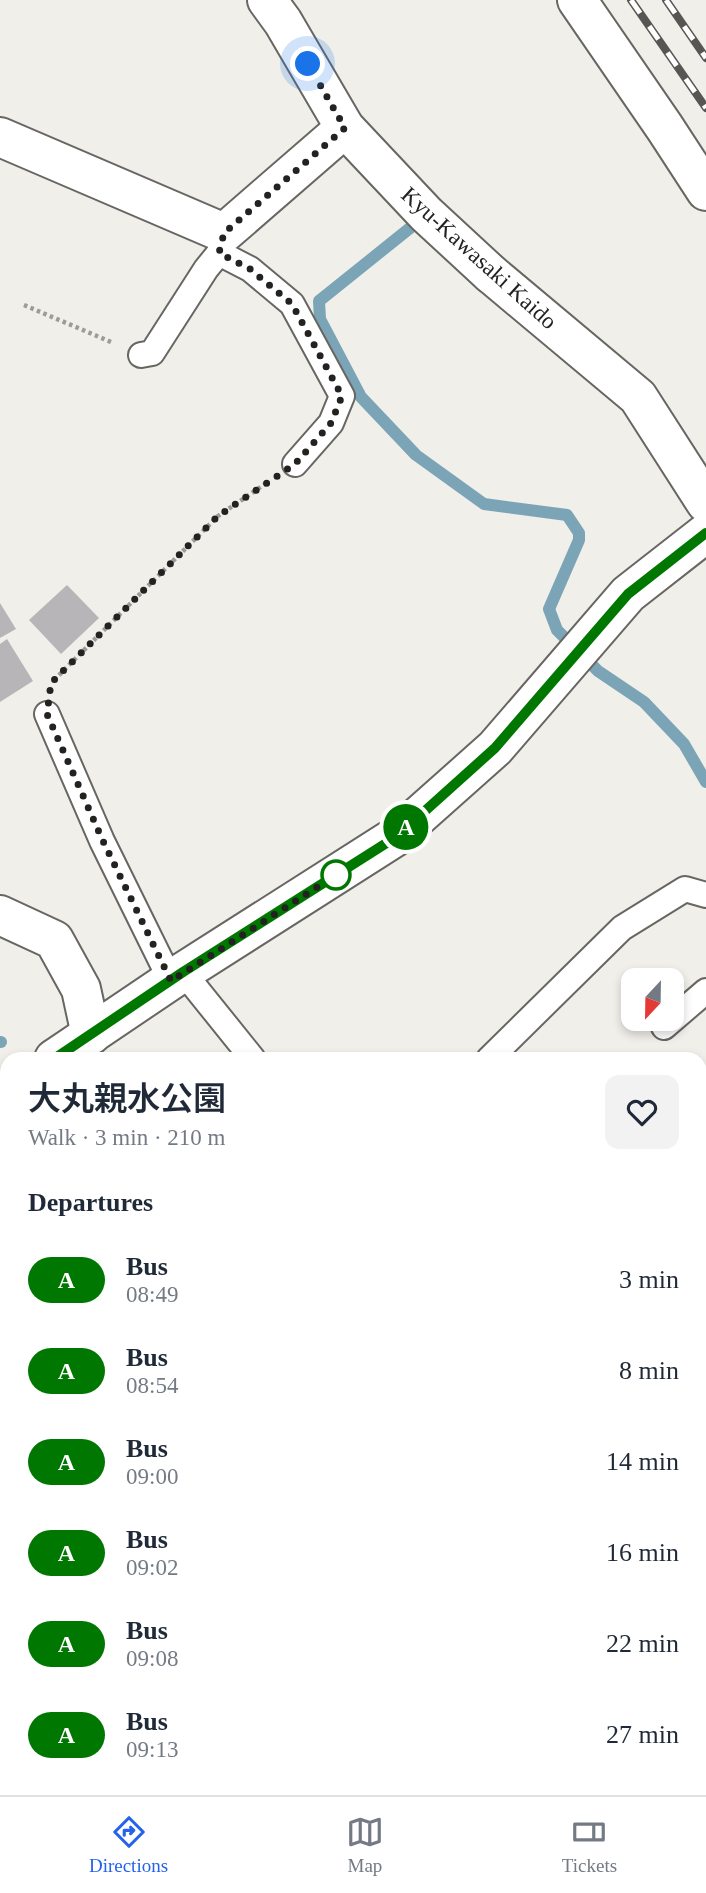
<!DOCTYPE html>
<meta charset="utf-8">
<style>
body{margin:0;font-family:"Times New Roman","Noto Sans JP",serif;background:#f2f2f3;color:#1f2937;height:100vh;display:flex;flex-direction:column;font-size:26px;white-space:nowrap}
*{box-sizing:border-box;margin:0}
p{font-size:23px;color:#747a83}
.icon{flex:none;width:38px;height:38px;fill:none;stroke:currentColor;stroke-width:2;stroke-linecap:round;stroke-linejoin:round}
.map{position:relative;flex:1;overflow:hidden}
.drawer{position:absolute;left:0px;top:1052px;width:707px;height:744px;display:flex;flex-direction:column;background:#fff;border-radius:21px 21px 0 0;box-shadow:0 4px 10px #0003}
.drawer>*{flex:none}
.badge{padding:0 14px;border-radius:23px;font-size:24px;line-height:46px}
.needle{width:46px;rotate:202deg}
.fabs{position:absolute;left:621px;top:968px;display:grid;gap:14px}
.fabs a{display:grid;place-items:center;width:63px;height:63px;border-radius:14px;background:#fff;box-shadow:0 4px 10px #0003;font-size:35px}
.you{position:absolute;width:35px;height:35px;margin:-18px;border:5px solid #fff;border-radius:50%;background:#1a73e8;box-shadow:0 0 0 10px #1a73e833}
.map>.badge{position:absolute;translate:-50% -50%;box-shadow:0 0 0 4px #fff}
h2{padding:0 28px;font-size:26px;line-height:63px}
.round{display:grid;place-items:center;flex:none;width:74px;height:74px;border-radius:14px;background:#f2f2f3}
.head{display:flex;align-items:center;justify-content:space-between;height:119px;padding:0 28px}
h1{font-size:33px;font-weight:600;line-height:52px}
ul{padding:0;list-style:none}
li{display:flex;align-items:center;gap:21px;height:91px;padding:0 28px}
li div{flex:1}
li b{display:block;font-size:26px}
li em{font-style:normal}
li .badge{min-width:77px;font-weight:700;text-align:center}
.menu{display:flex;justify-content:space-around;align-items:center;height:98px;border-top:2px solid #e0e1e3;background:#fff;font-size:19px;color:#747a83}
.menu a{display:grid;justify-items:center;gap:4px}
.menu .active{color:#2563eb}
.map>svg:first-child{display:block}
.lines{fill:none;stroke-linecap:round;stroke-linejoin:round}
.stream{stroke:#7ba4b6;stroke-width:12}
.building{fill:#b8b5b9}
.service-casing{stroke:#686662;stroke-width:28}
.minor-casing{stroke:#686662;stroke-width:42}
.tertiary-casing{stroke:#686662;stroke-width:42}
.path{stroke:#9d9b97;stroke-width:4.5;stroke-dasharray:3.5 3.5;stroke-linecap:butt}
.service{stroke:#fff;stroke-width:24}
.minor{stroke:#fff;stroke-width:38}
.tertiary{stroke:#fff;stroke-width:38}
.rail-casing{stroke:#585653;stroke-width:8}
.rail{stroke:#fff;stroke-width:5;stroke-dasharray:16;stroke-linecap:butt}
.line-casing{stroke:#fff;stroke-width:16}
.line{stroke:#070;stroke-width:10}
.walk{stroke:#232220;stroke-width:7;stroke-dasharray:0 12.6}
.stop-dot{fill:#fff;stroke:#070;stroke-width:3.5}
.labels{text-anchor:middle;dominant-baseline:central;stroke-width:6;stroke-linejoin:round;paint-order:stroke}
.street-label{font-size:23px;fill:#232220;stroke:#fff}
</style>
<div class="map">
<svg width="706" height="1795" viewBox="0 0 706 1795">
<rect width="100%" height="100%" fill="#f1efea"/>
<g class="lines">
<g class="stream">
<polyline points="410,228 319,301 320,319 361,397 416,455 484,504 567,515 579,533 579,540 549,609 557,630 598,671 644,702 684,744 706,782"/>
<polyline points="0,1042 1,1042"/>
<polyline points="0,1225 7,1229"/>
<polyline points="577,1788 582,1795"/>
<polyline points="671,1788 675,1795"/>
</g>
</g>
<g class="building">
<polygon points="67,585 99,618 61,654 29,620"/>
<polygon points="0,603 16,629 0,638"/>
<polygon points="7,639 33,681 0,702 0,644"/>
<polygon points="0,1566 7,1571 7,1729 0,1723"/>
</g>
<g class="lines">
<g class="service-casing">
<g id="service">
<polyline points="224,233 219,253 250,269 292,304 342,396 331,423 295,464"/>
<polyline points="141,355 152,353 206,269 219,253"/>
<polyline points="47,714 102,841 171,981"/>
<polyline points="183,972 253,1059"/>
<polyline points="664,1027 706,991"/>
<polyline points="489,1059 622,928 685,889 706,895"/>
</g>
</g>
<g class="minor-casing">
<g id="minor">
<polyline points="267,0 283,22 345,128 426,214 491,274"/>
<polyline points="577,0 665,128 706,191"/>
<polyline points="0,137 224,233 345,128"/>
<polyline points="0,915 54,940 81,989 91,1035"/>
<polyline points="0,1250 7,1255"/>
<polyline points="547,1788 552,1795"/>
</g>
</g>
<g class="tertiary-casing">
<g id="tertiary">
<polyline points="491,274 638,397 706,503"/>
<polyline points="54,1059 183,972 395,837 495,748 628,594 706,533"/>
<polyline points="0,1106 7,1099"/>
</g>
</g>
<g class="path">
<polyline points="24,305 111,342"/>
<polyline points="54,680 218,516 268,482"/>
<polyline points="694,1788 698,1795"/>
</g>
<use href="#service" class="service"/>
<use href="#minor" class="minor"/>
<use href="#tertiary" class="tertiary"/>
<g class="rail-casing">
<g id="rail">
<polyline points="631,0 706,108"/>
<polyline points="666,0 706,58"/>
</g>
</g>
<use href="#rail" class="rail"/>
</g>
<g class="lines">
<g class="line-casing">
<polyline id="line" points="54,1059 183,972 396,837 495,748 628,594 706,533"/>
</g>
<use href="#line" class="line"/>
<polyline class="walk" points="308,64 345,128 224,233 219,253 250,269 292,304 342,396 331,423 295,464 218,516 51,683 47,714 103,841 171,981 336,875"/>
</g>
<circle class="stop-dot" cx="336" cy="875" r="14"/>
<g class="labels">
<g class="street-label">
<text transform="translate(479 258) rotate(42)">Kyu-Kawasaki Kaido</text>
</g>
</g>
</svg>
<div class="fabs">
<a><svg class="needle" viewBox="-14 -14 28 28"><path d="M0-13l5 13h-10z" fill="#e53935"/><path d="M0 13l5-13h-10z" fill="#747a83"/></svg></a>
</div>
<div class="you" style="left:308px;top:64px"></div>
<b class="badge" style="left:406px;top:827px;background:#070;color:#fff">A</b>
<section class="drawer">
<div class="head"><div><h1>大丸親水公園</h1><p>Walk · 3 min · 210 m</p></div><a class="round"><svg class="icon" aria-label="heart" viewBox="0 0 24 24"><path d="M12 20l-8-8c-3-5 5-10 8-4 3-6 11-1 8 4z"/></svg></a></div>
<h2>Departures</h2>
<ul>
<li><span class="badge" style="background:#070;color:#fff">A</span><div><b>Bus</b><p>08:49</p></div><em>3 min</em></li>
<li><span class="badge" style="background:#070;color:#fff">A</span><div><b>Bus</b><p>08:54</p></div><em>8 min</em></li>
<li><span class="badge" style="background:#070;color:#fff">A</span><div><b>Bus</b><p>09:00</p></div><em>14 min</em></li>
<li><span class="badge" style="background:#070;color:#fff">A</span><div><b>Bus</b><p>09:02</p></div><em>16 min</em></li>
<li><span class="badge" style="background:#070;color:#fff">A</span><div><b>Bus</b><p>09:08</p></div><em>22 min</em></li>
<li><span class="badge" style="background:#070;color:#fff">A</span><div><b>Bus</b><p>09:13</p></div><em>27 min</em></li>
</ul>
</section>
</div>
<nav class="menu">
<a class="active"><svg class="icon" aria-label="directions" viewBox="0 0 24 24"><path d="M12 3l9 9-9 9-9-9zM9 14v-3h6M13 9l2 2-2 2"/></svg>Directions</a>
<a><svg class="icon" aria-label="map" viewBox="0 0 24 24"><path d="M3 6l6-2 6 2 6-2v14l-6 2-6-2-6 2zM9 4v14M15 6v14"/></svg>Map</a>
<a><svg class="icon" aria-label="tickets" viewBox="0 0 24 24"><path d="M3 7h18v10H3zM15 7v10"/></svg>Tickets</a>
</nav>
